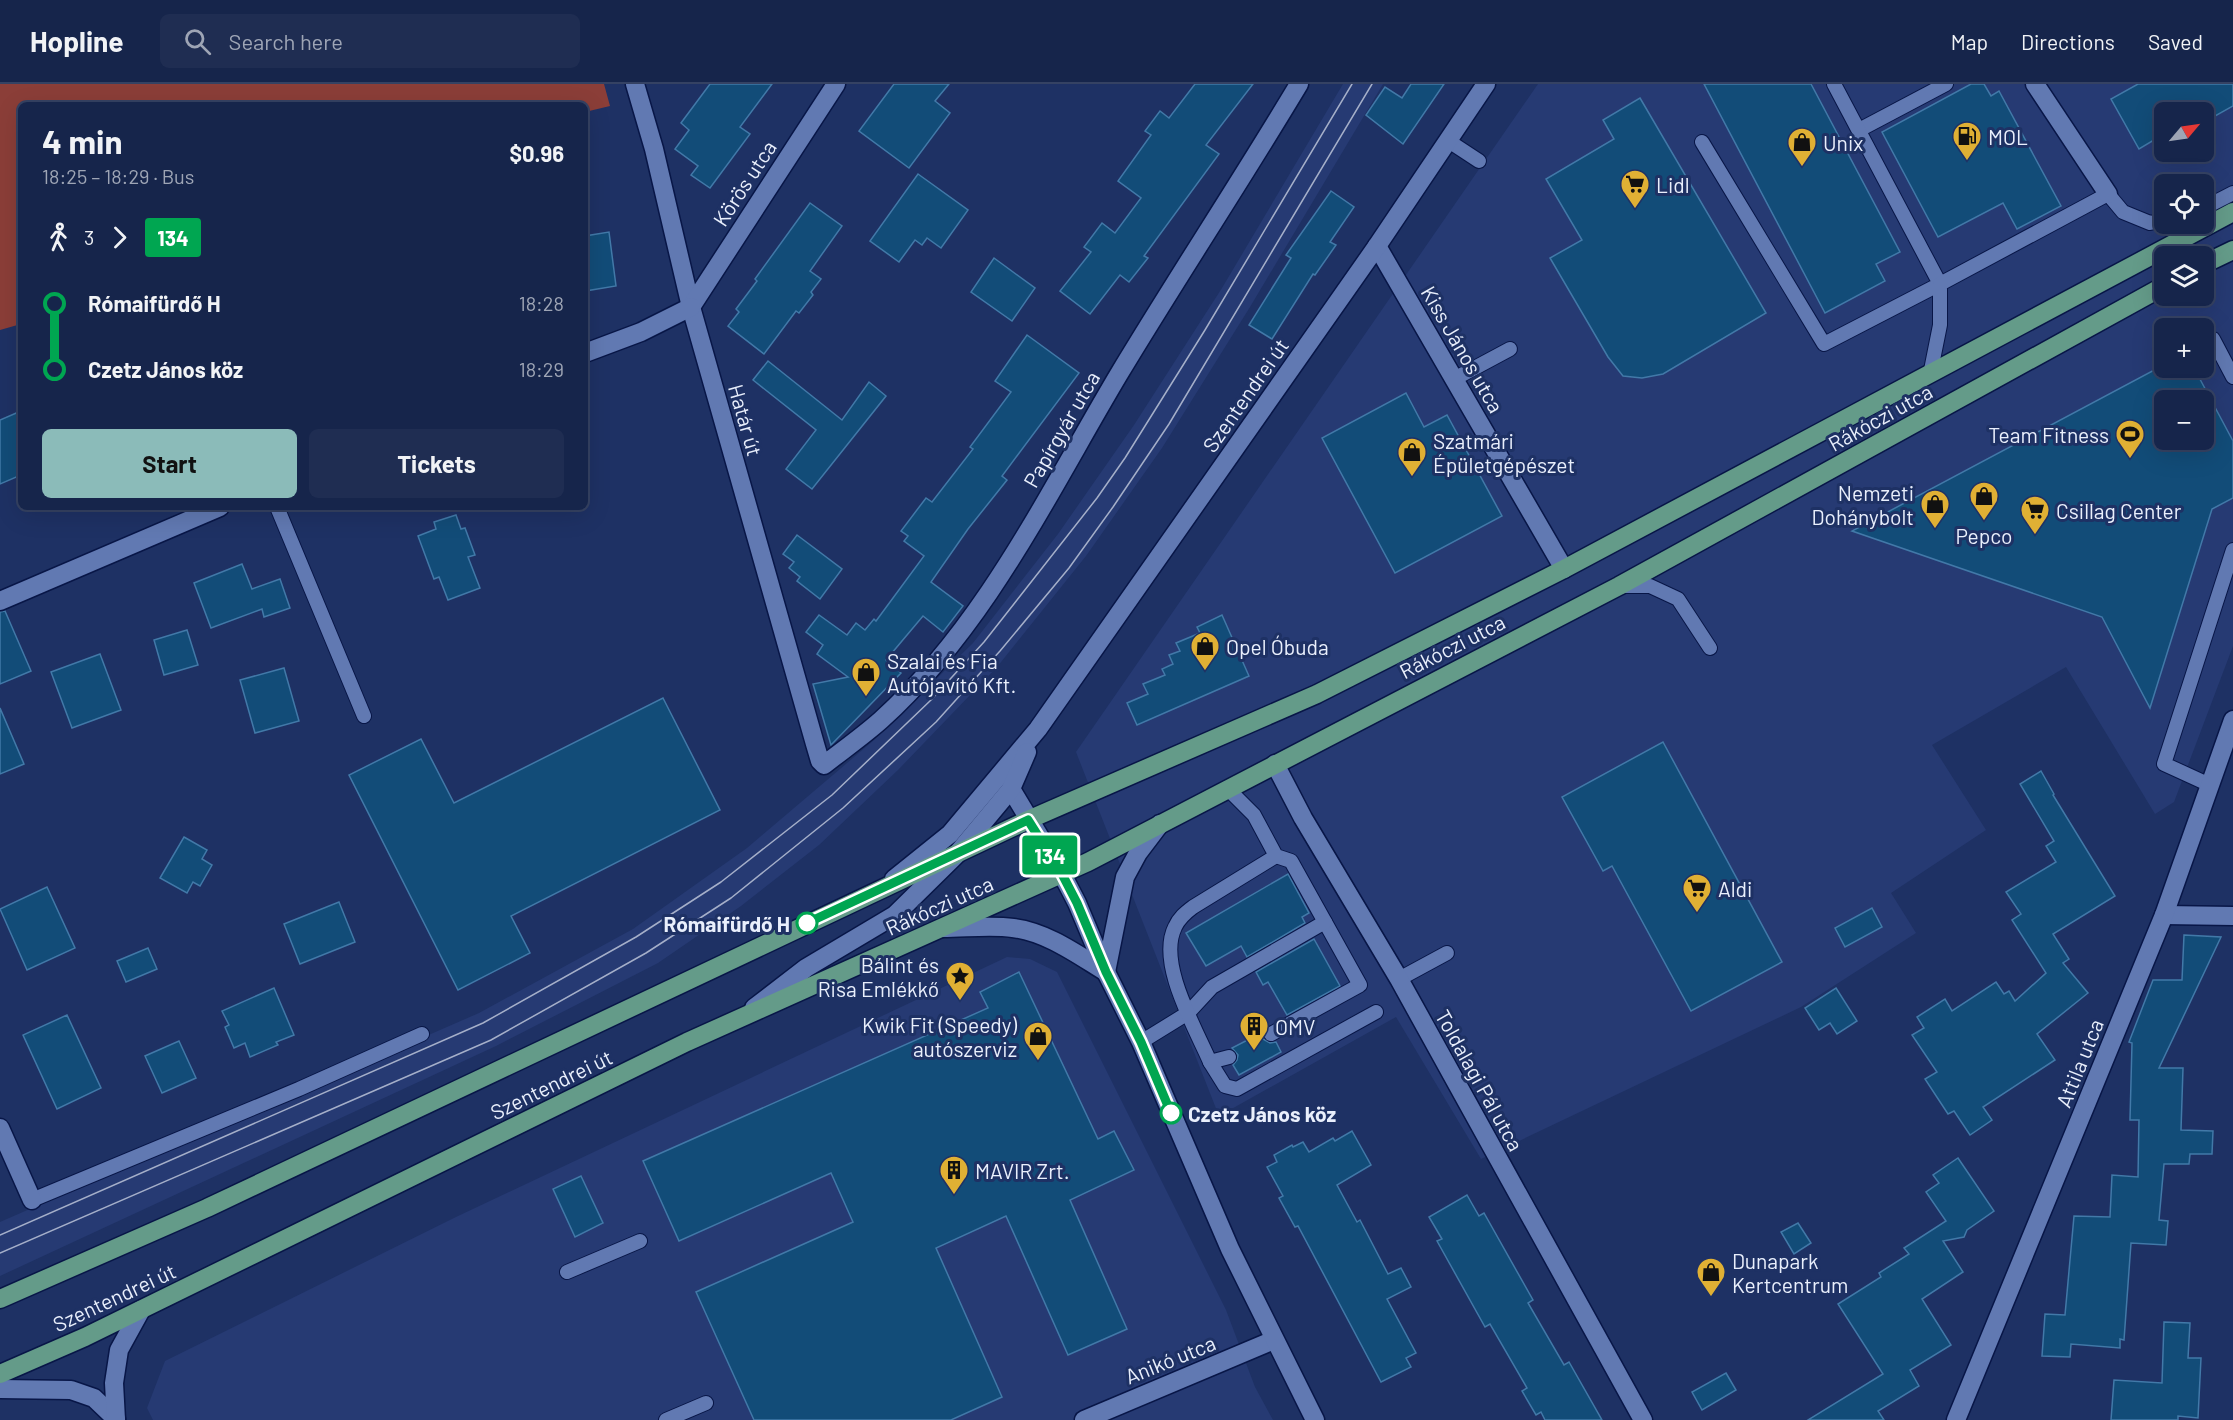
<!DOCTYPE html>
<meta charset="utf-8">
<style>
body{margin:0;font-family:Barlow,sans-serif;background:#1f2d52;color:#f1f3f6;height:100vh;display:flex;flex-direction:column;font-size:22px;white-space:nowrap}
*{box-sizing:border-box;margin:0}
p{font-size:20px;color:#9ea5b5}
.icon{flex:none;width:33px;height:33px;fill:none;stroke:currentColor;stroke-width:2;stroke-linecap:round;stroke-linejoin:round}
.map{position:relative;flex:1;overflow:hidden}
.details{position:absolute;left:18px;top:18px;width:570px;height:408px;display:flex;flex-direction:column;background:#16254b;border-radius:9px;box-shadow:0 6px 24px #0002,0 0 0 2px #354263}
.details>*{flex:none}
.badge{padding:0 12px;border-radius:4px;font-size:21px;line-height:39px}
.needle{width:39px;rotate:61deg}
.fabs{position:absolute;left:2154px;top:18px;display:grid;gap:12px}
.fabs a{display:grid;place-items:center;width:60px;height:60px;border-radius:9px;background:#16254b;box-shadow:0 6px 24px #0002,0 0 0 2px #354263;font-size:30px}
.map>.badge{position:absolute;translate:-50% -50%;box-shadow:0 0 0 3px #fff}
.legs{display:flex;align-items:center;gap:9px;height:66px;padding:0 24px;font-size:20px}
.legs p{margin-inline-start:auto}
.head{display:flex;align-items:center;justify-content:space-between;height:102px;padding:0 24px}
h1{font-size:33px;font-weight:700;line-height:45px}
.cta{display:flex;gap:12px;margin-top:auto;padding:12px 24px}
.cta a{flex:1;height:69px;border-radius:9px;background:#8bbbb9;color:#111;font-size:24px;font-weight:700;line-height:69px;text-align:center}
.cta a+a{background:#1f2d52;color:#f1f3f6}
ul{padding:0 24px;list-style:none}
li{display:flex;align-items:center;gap:21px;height:66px;font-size:22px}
li i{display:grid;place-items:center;width:9px;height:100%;margin:0 8px;background:currentColor}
li i::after{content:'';width:15px;height:15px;margin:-8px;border:4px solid;border-radius:50%;background:#16254b}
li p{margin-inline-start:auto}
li:first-child i{background:linear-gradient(#0000 50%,currentColor 0)}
li:last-child i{background:linear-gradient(currentColor 50%,#0000 0)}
header{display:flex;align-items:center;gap:36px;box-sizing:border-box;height:84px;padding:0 30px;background:#16254b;border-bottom:2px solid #354263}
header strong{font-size:28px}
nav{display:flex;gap:33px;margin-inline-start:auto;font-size:21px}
.search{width:420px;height:54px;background:#1f2d52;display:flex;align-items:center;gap:15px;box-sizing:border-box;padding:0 21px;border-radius:9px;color:#9ea5b5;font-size:22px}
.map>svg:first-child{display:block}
.built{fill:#263a73;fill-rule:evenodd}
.green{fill:#8b3e38}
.building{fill:#124c78;stroke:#4279a8;stroke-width:1.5;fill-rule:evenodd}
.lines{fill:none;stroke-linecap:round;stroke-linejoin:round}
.lane-casing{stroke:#081647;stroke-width:16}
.street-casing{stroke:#081647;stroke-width:21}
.secondary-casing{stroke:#081647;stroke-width:21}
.primary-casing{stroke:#081647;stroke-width:21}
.lane{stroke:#6179b2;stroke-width:14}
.street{stroke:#6179b2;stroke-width:18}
.secondary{stroke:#6179b2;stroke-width:18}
.primary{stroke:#649b89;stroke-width:18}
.tram{stroke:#a5afc9;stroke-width:1.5}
.line-1-casing{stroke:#fff;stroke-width:14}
.line-1{stroke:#00a651;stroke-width:9}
.stop-1-dot{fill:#fff;stroke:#00a651;stroke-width:3}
.labels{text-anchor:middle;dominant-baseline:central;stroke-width:6;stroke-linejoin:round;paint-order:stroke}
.poi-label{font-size:21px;fill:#e9effc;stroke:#1e3164;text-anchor:start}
.street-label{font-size:21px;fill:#e9effc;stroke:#1e3164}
.stop-label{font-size:21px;font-weight:bold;fill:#e9effc;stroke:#1e3164;text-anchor:end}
</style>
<header>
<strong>Hopline</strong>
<div class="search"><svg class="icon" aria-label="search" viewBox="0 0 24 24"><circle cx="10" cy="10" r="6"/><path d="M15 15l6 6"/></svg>Search here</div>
<nav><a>Map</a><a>Directions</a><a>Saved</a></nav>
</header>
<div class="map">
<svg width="2233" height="1336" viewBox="0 0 2233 1336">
<rect width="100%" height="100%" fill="#1e3164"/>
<g class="built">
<polygon points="1343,0 1383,0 1250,223 1162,364 1086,472 997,583 898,686 819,761 741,822 658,879 496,962 0,1192 0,1138 479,929 633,845 747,764 873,657 973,559 1058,450 1134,341 1222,204"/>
<path d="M1538 0H2233V562L2174 718 2155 730 2066 583 1932 661 1986 746 1891 809 1916 849 1801 923 1481 1075 1396 933 1219 1032 1076 668ZM2164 28H2204V68H2164ZM2164 100H2204V140H2164ZM2164 172H2204V212H2164ZM2164 244H2204V284H2164ZM2164 316H2204V356H2164Z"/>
<polygon points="1007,873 1030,875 1057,888 1226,1226 1255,1303 1273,1336 153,1336 147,1324 165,1277 456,1133"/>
</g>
<polygon class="green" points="0,0 604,0 610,22 585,28 585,21 21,21 21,240 0,246"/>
<g class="building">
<polygon points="710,0 772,0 740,43 750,50 710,104 691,91 698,82 675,65 689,46 681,39"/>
<polygon points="894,0 949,0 935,17 950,29 909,84 859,47"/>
<polygon points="1195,0 1253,0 1206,61 1219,70 1144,172 1148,174 1129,198 1120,191 1090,230 1060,207 1091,168 1084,163 1102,139 1115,149 1141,114 1118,97 1151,51 1145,47 1160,27 1169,34"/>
<polygon points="1411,0 1444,0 1403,60 1366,31 1385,3 1402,14"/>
<polygon points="1704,0 1811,0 1900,168 1876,180 1885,197 1825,229"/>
<polygon points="1971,0 1984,0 1991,12 1999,7 2061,122 2017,145 2003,119 1938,153 1882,48"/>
<polygon points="2138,0 2233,0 2233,22 2208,36 2204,28 2164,28 2164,50 2139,65 2111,15"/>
<polygon points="1640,14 1766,229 1663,290 1642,294 1623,292 1608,273 1550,174 1582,156 1546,95 1614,55 1603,36"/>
<polygon points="918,90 968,126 941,164 927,154 922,161 915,156 899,178 870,157"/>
<polygon points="1331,107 1354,123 1330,158 1336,161 1315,191 1313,190 1272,255 1249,241 1291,174 1286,171"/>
<polygon points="810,119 842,142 810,187 821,195 811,208 813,211 799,229 796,227 764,270 728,242 739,228 736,225 757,197 755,195"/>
<polygon points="609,148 616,202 585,207 585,152"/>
<polygon points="994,174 1035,204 1012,237 971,208"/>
<polygon points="1027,251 1079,289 1002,392 1007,396 968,445 931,498 963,522 943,548 923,532 886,576 901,589 831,661 813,600 848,593 817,570 823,561 806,548 819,531 847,551 856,539 865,546 874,535 876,537 924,472 904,457 908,452 901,447 926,414 932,418 973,365 970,363 1011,308 995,297"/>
<polygon points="768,277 842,336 869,298 886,312 812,405 786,385 816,346 753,296"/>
<path d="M2158 284H2194L2233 357V414L2212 425 2150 624 2102 533 1852 447ZM2164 316H2204V356H2164Z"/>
<polygon points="1406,309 1424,343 1447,331 1502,432 1395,489 1322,354"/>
<polygon points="21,327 21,391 0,400 0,336"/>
<polygon points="456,431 461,445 465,444 475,471 468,473 480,504 448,516 439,493 434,495 418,452 436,445 434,438"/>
<polygon points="797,451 842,485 820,515 797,497 800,493 789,484 794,478 783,470"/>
<polygon points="242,480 252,505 280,495 290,524 264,533 262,525 211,544 194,499"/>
<polygon points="5,527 31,587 0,600 0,528"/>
<polygon points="1222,531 1249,592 1137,641 1127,619 1148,610 1143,600 1165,591 1162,585 1173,580 1169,571 1180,567 1176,559 1200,549 1197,543"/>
<polygon points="187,546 198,581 164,591 154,556"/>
<polygon points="100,570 121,626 72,644 51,588"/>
<polygon points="284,584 299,637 255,649 240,596"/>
<polygon points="663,614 720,726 511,832 530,869 458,906 349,691 421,655 454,719"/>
<polygon points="0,624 24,680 0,690"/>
<polygon points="1663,658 1782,878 1691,927 1612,782 1603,787 1562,713"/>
<polygon points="2041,687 2054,710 2053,711 2115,812 2053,850 2069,875 2063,879 2088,909 2037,950 2055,976 1983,1023 1992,1036 1970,1051 1954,1027 1948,1030 1925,995 1937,988 1912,951 1924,944 1917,933 1945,915 1952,927 1996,898 2004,910 2009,907 2015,917 2046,889 2012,836 2021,830 2006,808 2056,778 2046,762 2054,757 2020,700"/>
<polygon points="184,753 207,766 202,775 212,781 200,802 193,798 187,809 160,794"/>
<polygon points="1288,790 1309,829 1302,833 1305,839 1247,873 1241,862 1206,882 1186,849"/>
<polygon points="47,803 75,864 27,886 0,825"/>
<polygon points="339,818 355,858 300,880 284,840"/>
<polygon points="1872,824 1882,843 1845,863 1835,844"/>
<polygon points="2184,851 2221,853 2159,984 2183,984 2181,1046 2213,1047 2212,1070 2190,1070 2189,1080 2164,1080 2159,1136 2168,1137 2166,1161 2131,1159 2124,1256 2120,1255 2120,1264 2071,1260 2070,1273 2042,1272 2045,1230 2065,1231 2074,1132 2110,1133 2112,1091 2138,1093 2139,1036 2130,1036 2132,959 2129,958 2153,896 2182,896"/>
<polygon points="1314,855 1340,902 1287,931 1268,898 1263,901 1256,888"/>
<polygon points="148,864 157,885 126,898 117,877"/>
<polygon points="1019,888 1098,1055 1114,1047 1134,1086 1070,1116 1127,1245 1068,1271 1006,1132 936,1164 1002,1313 951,1336 754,1336 696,1208 853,1138 831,1089 679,1157 643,1077 988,924 980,908"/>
<polygon points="274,904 294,951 276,958 278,961 250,973 245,959 234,964 225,943 229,941 222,927"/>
<polygon points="1836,904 1857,937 1837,950 1830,939 1819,946 1805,924"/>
<polygon points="67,931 101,1004 57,1025 23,951"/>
<polygon points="1263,948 1263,955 1270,959 1276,958 1281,968 1239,991 1233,981 1237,976 1238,971 1232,964"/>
<polygon points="179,957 196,994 162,1009 145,972"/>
<polygon points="1352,1047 1371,1081 1337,1101 1357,1138 1360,1136 1388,1190 1401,1184 1411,1203 1387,1215 1416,1269 1406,1274 1411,1283 1381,1298 1298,1142 1295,1143 1279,1114 1283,1112 1267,1083 1277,1078 1274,1071 1292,1061 1293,1063 1303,1058 1309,1068 1333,1054 1335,1057"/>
<polygon points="1958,1074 1994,1127 1967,1146 1964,1153 1943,1157 1963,1188 1922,1215 1951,1261 1910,1286 1919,1302 1878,1327 1884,1336 1808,1336 1883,1290 1838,1220 1881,1193 1879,1189 1909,1170 1904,1164 1946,1137 1926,1108 1939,1099 1933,1091"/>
<polygon points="581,1092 603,1139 575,1153 553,1105"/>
<polygon points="1467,1111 1479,1132 1484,1129 1533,1216 1528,1219 1564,1281 1569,1278 1602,1336 1545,1336 1541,1328 1536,1331 1522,1307 1527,1304 1490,1240 1485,1243 1437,1157 1442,1155 1429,1133"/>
<polygon points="1798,1139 1811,1159 1794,1170 1781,1148"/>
<polygon points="2164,1238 2190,1239 2188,1274 2201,1274 2198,1334 2178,1332 2178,1336 2111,1336 2114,1296 2162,1299"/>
<polygon points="1726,1289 1736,1306 1702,1326 1692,1308"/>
</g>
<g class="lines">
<g class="lane-casing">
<g id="lane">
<polyline points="1859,46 1946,0"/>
<polyline points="1447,56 1479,77"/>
<polyline points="1702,58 1824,260 1940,200 1834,0"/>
<polyline points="2204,124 2233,109"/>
<polyline points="2213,255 2233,293"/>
<polyline points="1930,291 1940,241 1940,200 2108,110 2123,128 2150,139 2164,136"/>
<polyline points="1454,295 1510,265"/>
<polyline points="277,423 364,632"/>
<polyline points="1621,502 1650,502 1678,515 1710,564"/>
<polyline points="2210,701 2164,680 2233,466"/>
<polyline points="1227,704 1254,731 1276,772 1291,777 1360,901 1271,950"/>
<polyline points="1399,895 1447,869"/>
<polyline points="1141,958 1188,929 1212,903 1325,838"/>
<path d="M1229 973 1210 978C1195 943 1157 879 1175 843 1179 834 1185 829 1193 823L1276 772"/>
<polyline points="1210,978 1225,1002 1237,1005 1376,928"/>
<polyline points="32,1116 299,1005 422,950"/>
<polyline points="567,1188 640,1157"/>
<polyline points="666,1336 706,1319"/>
</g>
</g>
<g class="street-casing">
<g id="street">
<path d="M635 0 654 65 691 223 815 660 820 677 824 681C843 666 863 652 881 636 986 541 1048 409 1119 290 1178 192 1241 97 1299 0"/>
<polyline points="2035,0 2108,110"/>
<polyline points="1377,162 1564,485"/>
<polyline points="691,223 836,0"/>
<polyline points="585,269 641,248 691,223"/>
<polyline points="0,517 220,423"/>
<polyline points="1275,680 1303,734 1399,895 1643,1336"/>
<polyline points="2164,831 2233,832"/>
<polyline points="0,1044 32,1116"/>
<polyline points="0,1305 71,1306 94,1314 116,1335"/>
<polyline points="116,1336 114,1299 119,1266 141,1226"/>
<polyline points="1084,1336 1274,1256"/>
<polyline points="1956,1336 2164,831 2233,636"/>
</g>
</g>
<g class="secondary-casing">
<g id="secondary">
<polyline points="1011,705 1062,790 1077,819 1106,888 1141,958 1230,1165 1315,1336"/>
<polyline points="894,795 950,750 1038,645 1377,162 1486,0"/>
<path d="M943 844C966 844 991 841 1013 844 1047 848 1078 871 1106 888"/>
<polyline points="1106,888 1125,793 1138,769 1160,740"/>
<polyline points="754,924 806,884 895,831 956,771 1011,705 1027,668"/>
</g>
</g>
<g class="primary-casing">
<g id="primary">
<polyline points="2204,180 2233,166"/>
<polyline points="0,1215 207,1124 1028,736 1317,610 1564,485 2233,128"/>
<polyline points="0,1290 85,1253 687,958 1088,778 1619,502 2164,202"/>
</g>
</g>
<use href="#lane" class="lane"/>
<use href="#street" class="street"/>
<use href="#secondary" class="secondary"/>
<use href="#primary" class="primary"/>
<g class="tram">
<polyline points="0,1151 483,939 636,853 721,798 832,711 931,616 984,558 1097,414 1125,374 1205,246 1352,0"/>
<polyline points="0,1169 491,956 646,869 731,814 843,724 936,638 1000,567 1069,484 1113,423 1169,340 1372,0"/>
</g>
</g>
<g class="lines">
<g class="line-1-casing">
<polyline id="line-1" points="807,839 1028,736 1062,790 1077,819 1106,888 1141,958 1171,1029"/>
</g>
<use href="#line-1" class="line-1"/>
</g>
<defs>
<g id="fuel-pin" transform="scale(1.5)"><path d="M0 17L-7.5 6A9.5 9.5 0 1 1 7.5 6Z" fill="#e0b034" stroke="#1e3164"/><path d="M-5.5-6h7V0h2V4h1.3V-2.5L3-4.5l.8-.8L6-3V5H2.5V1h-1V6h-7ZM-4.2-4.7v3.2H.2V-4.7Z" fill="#111"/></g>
<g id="shop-pin" transform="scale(1.5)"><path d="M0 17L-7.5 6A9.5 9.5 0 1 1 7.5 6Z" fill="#e0b034" stroke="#1e3164"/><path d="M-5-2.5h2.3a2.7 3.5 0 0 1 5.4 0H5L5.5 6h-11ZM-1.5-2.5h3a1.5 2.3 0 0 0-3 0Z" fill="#111"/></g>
<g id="supermarket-pin" transform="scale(1.5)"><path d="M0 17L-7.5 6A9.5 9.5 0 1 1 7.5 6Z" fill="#e0b034" stroke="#1e3164"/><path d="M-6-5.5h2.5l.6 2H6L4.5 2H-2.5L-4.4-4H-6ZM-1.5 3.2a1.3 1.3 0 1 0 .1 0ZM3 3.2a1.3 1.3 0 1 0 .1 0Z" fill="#111"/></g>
<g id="stadium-pin" transform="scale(1.5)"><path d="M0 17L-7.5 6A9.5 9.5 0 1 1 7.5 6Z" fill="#e0b034" stroke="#1e3164"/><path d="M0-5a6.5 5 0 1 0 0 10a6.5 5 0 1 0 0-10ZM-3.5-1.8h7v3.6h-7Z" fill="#111"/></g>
<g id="sight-pin" transform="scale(1.5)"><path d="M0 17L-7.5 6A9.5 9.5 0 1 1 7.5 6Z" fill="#e0b034" stroke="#1e3164"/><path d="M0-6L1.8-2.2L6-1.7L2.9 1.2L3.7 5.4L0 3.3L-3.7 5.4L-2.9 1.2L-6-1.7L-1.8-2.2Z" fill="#111"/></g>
<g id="building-pin" transform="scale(1.5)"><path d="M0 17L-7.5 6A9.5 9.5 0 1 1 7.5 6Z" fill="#e0b034" stroke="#1e3164"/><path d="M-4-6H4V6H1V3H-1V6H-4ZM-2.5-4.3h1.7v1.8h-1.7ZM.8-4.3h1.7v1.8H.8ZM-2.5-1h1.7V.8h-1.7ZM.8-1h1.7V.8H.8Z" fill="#111"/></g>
</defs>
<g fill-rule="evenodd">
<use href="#fuel-pin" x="1967" y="52"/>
<use href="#shop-pin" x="1802" y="58"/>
<use href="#supermarket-pin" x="1635" y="100"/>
<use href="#stadium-pin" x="2130" y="350"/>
<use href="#shop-pin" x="1412" y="368"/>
<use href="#shop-pin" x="1984" y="412"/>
<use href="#shop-pin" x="1935" y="420"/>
<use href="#supermarket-pin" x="2035" y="426"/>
<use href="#shop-pin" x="1205" y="562"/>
<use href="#shop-pin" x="866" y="588"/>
<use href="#supermarket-pin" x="1697" y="804"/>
<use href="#sight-pin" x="960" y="892"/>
<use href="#building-pin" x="1254" y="942"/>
<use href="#shop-pin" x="1038" y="952"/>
<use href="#building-pin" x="954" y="1086"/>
<use href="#shop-pin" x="1711" y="1188"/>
</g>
<g class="stop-1-dot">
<circle cx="807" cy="839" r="10"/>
<circle cx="1171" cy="1029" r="10"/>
</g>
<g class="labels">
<g class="poi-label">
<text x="1988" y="52">MOL</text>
<text x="1823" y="58">Unix</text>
<text x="1656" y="100">Lidl</text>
<text x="2109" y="350" text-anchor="end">Team Fitness</text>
<text x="1433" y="356">Szatmári<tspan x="1433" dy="24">Épületgépészet</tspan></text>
<text x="1914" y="408" text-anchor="end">Nemzeti<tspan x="1914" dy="24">Dohánybolt</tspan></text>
<text x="2056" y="426">Csillag Center</text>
<text x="1984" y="451" text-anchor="middle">Pepco</text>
<text x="1226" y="562">Opel Óbuda</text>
<text x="887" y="576">Szalai és Fia<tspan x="887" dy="24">Autójavító Kft.</tspan></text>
<text x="1718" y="804">Aldi</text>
<text x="939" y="880" text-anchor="end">Bálint és<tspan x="939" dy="24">Risa Emlékkő</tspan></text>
<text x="1017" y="940" text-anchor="end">Kwik Fit (Speedy)<tspan x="1017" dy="24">autószerviz</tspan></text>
<text x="1275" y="942">OMV</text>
<text x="975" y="1086">MAVIR Zrt.</text>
<text x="1732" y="1176">Dunapark<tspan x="1732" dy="24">Kertcentrum</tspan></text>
</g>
<g class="street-label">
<text transform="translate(744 99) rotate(-57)">Körös utca</text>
<text transform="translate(1463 265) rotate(60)">Kiss János utca</text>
<text transform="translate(1245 311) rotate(-55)">Szentendrei út</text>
<text transform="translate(1880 333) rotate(-29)">Rákóczi utca</text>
<text transform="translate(746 336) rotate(74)">Határ út</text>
<text transform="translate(1061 345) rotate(-60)">Papírgyár utca</text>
<text transform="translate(1452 562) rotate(-27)">Rákóczi utca</text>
<text transform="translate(939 821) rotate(-24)">Rákóczi utca</text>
<text transform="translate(2079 979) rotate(-68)">Attila utca</text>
<text transform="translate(1480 996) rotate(61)">Toldalagi Pál utca</text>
<text transform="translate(551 1000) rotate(-26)">Szentendrei út</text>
<text transform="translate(114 1213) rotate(-25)">Szentendrei út</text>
<text transform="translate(1170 1275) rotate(-22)">Anikó utca</text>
</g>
<g class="stop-label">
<text x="790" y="839">Rómaifürdő H</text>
<text x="1188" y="1029" text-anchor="start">Czetz János köz</text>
</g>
</g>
</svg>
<div class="fabs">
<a><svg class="needle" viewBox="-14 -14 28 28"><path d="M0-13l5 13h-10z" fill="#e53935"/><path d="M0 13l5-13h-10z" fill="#9ea5b5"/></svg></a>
<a><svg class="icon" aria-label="locate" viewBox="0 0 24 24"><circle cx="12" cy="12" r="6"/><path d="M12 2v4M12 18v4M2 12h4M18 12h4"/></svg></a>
<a><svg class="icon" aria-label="layers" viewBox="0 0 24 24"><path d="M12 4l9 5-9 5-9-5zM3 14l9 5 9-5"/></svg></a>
<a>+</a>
<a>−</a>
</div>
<b class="badge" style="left:1050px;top:771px;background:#00a651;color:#fff">134</b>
<section class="details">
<div class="head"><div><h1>4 min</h1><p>18:25 – 18:29 · Bus</p></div><b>$0.96</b></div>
<div class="legs"><svg class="icon" aria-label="walk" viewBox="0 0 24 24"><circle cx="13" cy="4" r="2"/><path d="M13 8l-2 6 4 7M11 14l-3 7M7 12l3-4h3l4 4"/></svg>3<svg class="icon" aria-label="forward" viewBox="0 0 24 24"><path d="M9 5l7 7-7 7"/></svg><b class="badge" style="background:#00a651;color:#fff">134</b></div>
<ul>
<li><i style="color:#00a651"></i><b>Rómaifürdő H</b><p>18:28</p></li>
<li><i style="color:#00a651"></i><b>Czetz János köz</b><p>18:29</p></li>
</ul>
<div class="cta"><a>Start</a><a>Tickets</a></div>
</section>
</div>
